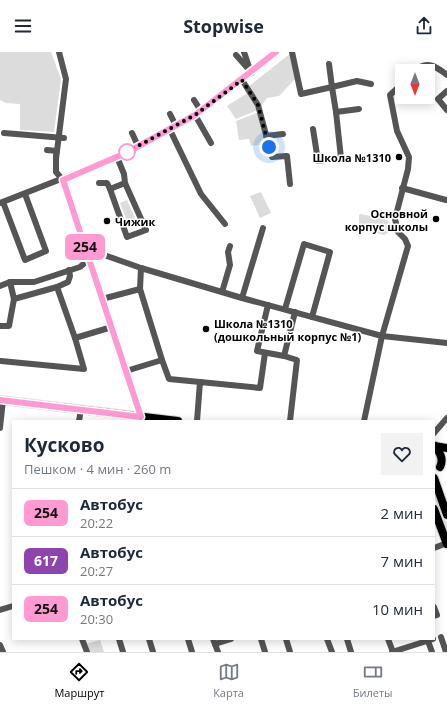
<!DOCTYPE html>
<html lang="ru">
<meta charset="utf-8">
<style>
body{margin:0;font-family:"Open Sans",sans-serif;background:#f2f2f3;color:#1f2937;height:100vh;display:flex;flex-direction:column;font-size:15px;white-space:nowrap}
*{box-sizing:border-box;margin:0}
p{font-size:13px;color:#747a83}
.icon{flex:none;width:22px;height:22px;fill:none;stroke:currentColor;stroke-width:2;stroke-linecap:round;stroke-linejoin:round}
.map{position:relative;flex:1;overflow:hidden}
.drawer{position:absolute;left:12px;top:368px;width:423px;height:220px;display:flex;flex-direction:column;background:#fff;border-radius:0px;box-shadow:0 2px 10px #0003}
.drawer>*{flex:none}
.badge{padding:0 8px;border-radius:6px;font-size:14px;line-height:26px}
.needle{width:26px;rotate:180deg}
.controls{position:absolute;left:395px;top:12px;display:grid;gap:8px}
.controls a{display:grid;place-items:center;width:40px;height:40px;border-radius:0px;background:#fff;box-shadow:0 2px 10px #0003;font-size:20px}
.you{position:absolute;width:20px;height:20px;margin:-10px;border:3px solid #fff;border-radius:50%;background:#1a73e8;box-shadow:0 0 0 6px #1a73e833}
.map>.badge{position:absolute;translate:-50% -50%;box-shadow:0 0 0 2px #fff}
.round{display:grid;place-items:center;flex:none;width:42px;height:42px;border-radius:0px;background:#f2f2f3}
.overview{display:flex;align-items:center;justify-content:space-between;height:68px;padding:0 12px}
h1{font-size:19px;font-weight:700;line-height:30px}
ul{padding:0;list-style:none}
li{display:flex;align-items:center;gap:12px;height:48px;padding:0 12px;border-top:1px solid #e0e1e3}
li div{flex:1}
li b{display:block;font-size:15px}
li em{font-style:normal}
li .badge{min-width:44px;font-weight:700;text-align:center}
header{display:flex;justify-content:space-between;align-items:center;height:52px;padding:0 12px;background:#fff;font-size:18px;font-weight:700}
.menu{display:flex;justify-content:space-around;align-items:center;height:56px;border-top:1px solid #e0e1e3;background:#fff;font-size:11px;color:#747a83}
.menu a{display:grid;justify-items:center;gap:2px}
.menu .active{color:#000}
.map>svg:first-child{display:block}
.green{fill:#dcdcdc}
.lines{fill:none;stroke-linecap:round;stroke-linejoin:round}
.major-casing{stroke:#dbdbdb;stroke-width:10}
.minor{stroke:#555;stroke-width:6}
.major{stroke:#000;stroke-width:8}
.line-casing{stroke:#fff;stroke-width:9}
.line{stroke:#ff9ad2;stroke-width:6}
.walk{stroke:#000;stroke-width:4;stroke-dasharray:0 7.2}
.stop-dot{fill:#fff;stroke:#ff9ad2;stroke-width:2}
.poi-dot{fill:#000;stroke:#fff;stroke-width:1.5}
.labels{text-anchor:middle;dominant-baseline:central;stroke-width:3;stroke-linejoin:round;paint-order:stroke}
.poi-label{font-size:11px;font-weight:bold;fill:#000;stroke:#fff;text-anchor:end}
</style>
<header><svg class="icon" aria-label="menu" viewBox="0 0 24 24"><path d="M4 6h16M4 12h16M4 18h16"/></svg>Stopwise<svg class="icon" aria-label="share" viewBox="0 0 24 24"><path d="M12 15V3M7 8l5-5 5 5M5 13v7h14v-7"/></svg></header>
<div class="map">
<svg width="447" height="600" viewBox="0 0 447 600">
<rect width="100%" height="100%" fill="#fff"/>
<g class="green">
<polygon points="0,0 51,0 61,27 54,80 20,78 20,52 6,51 0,48"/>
<polygon points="291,1 297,25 279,44 267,46 261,54 248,35"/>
<polygon points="249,40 258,58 236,67 227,54"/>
<polygon points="259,60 266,92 251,94 249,87 239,88 236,69"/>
<polygon points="261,140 271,161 260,166 250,144"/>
<polygon points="127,148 135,166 127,169 120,151"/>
<polygon points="361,162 387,168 390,171 388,181 384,183 359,176 359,163"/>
<polygon points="434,435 447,472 447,481 434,443"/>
<polygon points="100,588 104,600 88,600 85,592"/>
</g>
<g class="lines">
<g class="major-casing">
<g id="major">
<polyline points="0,348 178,369"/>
<polyline points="434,394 447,396"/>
<path d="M435 394C440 401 444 407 440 415"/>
<polyline points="434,426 447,463"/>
<polyline points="434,457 447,492"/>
</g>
</g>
<g class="minor">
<polyline points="244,0 250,18"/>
<polyline points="292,0 301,42 332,35 336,60 359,57"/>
<polyline points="236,3 252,21"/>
<polyline points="329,12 332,35 357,29 371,32"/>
<path d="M415 19C426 8 436 14 447 23"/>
<polyline points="242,28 258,53 272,105 287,104 290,132"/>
<polyline points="447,39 438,47 447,58"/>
<polyline points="194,48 201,59"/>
<polyline points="170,62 176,74"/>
<polyline points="195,63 211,91"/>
<polyline points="313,77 318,109 341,106 336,60"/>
<polyline points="170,78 201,142 225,172"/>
<polyline points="4,81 64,86"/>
<polyline points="132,81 138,94"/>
<polyline points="266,84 283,82"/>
<polyline points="47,98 57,99"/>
<polyline points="56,104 56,120 63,128 67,137 142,369"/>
<polyline points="117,105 124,122 125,131 146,178 127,185 110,137 125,131"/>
<polyline points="56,107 66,27 59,0"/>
<polyline points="99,131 107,131 110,137"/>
<polyline points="402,136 446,148"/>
<polyline points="3,150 25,208 46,199 25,142"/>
<polyline points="0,151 117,105 170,78 201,59 276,0"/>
<polyline points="141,216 140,237 162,308"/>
<polyline points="69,218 70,224 68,230 57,235 75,286"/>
<polyline points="10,230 14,247"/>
<polyline points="0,234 10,230 34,230 80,215 89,207 104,203 141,216 242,246 382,284 447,291"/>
<polyline points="222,240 230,213 228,200 230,194"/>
<polyline points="242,246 263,176"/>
<polyline points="102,247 140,237"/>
<polyline points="268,253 257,299 284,304 295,260"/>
<polyline points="285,257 304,192 330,200 312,265"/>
<polyline points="0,274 9,274 14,247 57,235"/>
<polyline points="284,304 297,308 290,369"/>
<polyline points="1,309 84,317 75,286 112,275"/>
<polyline points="126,319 162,308 169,327 200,330"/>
<polyline points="79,369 81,357"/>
<polyline points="197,369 200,330 260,336 265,301"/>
<polyline points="364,369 382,284 408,194 405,187 398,180 395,167 408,117 409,105 397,79 390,43 402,32"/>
<polyline points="0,376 3,348"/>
<polyline points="434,381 447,366"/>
<polyline points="434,496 447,491"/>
<polyline points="434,555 437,563 434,564"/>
<polyline points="0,558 13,554"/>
<polyline points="441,585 446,600"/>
<polyline points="82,587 87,600"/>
<polyline points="119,587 123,600"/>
<polyline points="149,587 153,600"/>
<polyline points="188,587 192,600"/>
<polyline points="213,587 218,600"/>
<polyline points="261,587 265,600"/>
<polyline points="286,587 290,600"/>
<polyline points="327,587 332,600"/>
<polyline points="347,587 351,600"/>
<polyline points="388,587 393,600"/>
<polyline points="428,589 432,600"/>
<polyline points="215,592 231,587"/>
<polyline points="0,593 3,600"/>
<polyline points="392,600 433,587"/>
</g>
<use href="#major" class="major"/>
</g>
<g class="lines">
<g class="line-casing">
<polyline id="line" points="0,348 141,365 63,128 128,100 195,63 276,0"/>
</g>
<use href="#line" class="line"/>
<polyline class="walk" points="127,100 195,63 242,28 258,53 269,95"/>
</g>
<circle class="stop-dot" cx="127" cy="100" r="8"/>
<g class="poi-dot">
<circle cx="399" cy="105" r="4"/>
<circle cx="436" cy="167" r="4"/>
<circle cx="107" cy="169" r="4"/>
<circle cx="206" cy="277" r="4"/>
</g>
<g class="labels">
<g class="poi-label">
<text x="391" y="105">Школа №1310</text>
<text x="428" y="161">Основной<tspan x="428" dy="13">корпус школы</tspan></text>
<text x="115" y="169" text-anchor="start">Чижик</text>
<text x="214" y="271" text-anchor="start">Школа №1310<tspan x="214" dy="13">(дошкольный корпус №1)</tspan></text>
</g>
</g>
</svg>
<div class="controls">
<a><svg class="needle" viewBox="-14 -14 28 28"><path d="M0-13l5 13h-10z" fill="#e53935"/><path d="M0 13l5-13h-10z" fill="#747a83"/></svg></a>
</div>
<div class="you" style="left:269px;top:95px"></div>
<b class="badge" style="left:85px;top:195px;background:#ff9ad2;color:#111">254</b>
<section class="drawer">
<div class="overview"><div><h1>Кусково</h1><p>Пешком · 4 мин · 260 m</p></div><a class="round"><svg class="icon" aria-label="heart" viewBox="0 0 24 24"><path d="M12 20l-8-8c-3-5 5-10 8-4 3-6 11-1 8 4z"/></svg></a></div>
<ul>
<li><span class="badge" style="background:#ff9ad2;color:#111">254</span><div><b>Автобус</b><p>20:22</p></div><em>2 мин</em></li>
<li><span class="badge" style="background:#8e44ad;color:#fff">617</span><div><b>Автобус</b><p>20:27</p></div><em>7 мин</em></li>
<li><span class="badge" style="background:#ff9ad2;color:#111">254</span><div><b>Автобус</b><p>20:30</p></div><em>10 мин</em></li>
</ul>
</section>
</div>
<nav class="menu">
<a class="active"><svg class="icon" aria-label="directions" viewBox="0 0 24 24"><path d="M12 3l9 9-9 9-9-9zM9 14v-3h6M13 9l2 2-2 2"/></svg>Маршрут</a>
<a><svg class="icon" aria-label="map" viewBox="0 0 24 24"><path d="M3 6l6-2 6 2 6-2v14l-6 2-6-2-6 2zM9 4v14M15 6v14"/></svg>Карта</a>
<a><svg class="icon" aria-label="tickets" viewBox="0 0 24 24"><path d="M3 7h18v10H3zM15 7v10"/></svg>Билеты</a>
</nav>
